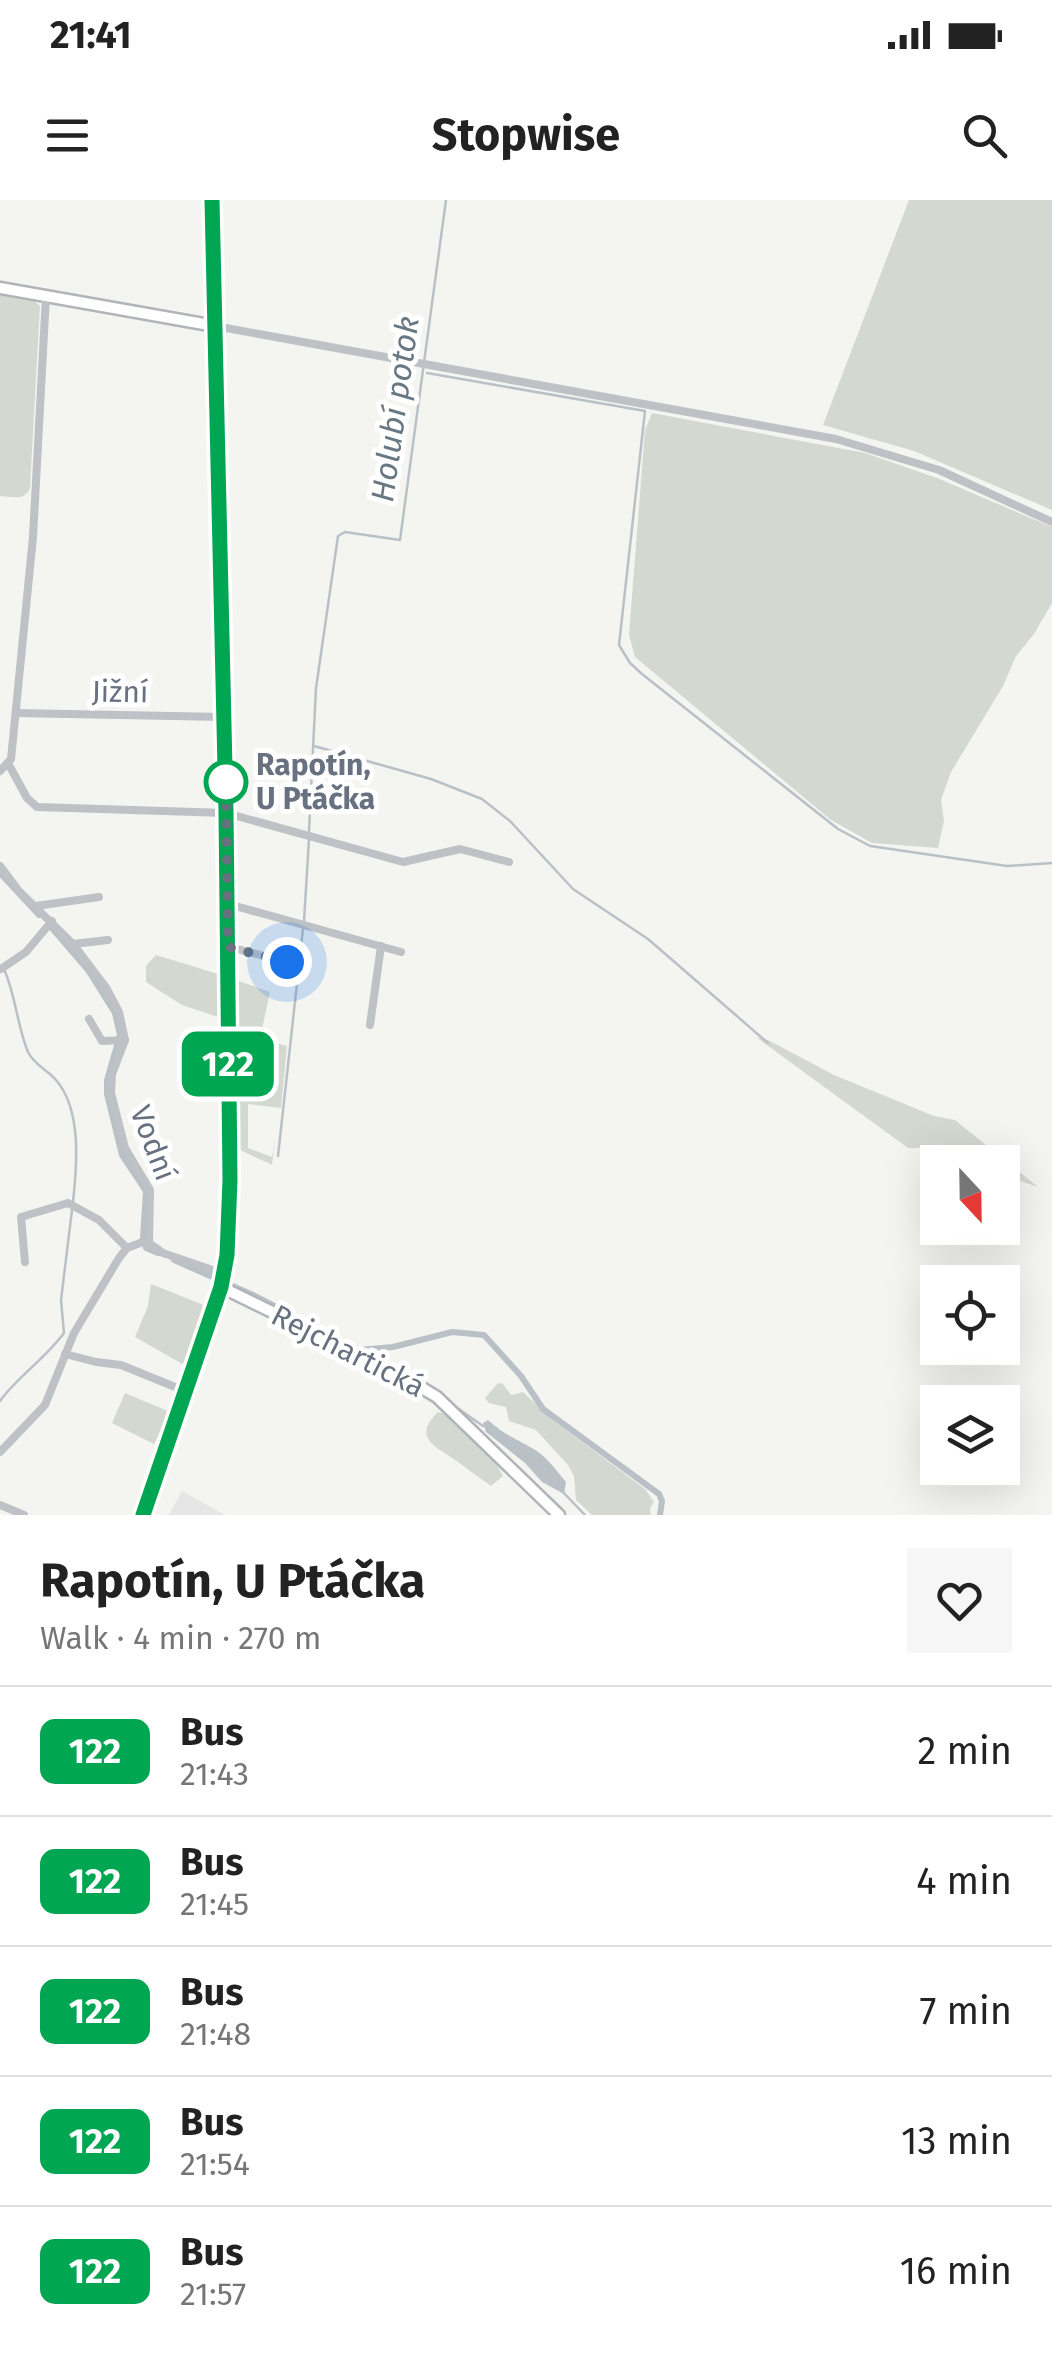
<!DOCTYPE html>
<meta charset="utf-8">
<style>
body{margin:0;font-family:"Fira Sans",sans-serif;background:#f6f6f6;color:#222;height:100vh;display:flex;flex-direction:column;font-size:38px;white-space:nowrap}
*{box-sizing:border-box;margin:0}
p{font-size:32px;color:#767676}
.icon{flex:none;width:55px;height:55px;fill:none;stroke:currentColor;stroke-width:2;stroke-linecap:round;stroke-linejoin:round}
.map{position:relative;height:1315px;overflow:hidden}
.panel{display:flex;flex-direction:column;background:#fff;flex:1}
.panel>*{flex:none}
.badge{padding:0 20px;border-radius:15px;font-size:35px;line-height:65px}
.needle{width:65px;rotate:158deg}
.tools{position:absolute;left:920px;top:945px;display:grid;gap:20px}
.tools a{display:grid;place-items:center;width:100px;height:100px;border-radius:0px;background:#fff;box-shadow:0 10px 40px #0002;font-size:50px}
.you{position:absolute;width:50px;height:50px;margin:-25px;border:8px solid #fff;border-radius:50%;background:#1a73e8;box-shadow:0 0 0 15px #1a73e833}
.map>.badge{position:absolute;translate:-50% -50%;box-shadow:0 0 0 5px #fff}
.round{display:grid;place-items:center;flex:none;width:105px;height:105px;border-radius:0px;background:#f6f6f6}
.headline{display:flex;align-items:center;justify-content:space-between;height:170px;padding:0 40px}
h1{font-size:48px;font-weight:700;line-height:75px}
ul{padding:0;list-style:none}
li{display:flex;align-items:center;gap:30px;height:130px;padding:0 40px;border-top:2px solid #e0e0e0}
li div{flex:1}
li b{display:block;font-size:38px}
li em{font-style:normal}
li .badge{min-width:110px;font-weight:700;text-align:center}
.status{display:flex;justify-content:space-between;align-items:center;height:70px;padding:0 50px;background:#fff;direction:ltr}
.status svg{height:28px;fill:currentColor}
header{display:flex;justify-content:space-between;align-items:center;height:130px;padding:0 40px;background:#fff;font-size:45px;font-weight:700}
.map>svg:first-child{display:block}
.built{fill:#e5e6e5}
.green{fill:#d3d9d1}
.water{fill:#b9c1c7}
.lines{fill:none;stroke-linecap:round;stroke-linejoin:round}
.stream{stroke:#b9c1c7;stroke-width:2.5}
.canal{stroke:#b9c1c7;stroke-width:6}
.secondary-casing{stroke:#b1b4b9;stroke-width:15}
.primary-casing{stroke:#b2b5b9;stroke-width:16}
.street{stroke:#bec1c5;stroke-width:8}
.secondary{stroke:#fff;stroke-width:10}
.primary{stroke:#fff;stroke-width:11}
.line-casing{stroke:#fff;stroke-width:22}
.line{stroke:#00a651;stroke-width:15}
.walk{stroke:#67717f;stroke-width:10;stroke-dasharray:0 18}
.stop-dot{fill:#fff;stroke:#00a651;stroke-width:5}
.labels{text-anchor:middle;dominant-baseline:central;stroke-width:10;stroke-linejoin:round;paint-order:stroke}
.street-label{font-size:30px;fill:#67717f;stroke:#fff}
.stop-label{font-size:30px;font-weight:bold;fill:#67717f;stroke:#fff;text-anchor:start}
.water-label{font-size:32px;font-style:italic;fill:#687883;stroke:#fff}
</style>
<div class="status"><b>21:41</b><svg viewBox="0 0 49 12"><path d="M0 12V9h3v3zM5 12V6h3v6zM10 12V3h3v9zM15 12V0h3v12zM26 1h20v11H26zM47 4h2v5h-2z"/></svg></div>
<header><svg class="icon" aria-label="menu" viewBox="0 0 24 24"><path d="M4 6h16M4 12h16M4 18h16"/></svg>Stopwise<svg class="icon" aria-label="search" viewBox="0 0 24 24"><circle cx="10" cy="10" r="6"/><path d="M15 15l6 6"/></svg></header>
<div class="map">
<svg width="1052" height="1315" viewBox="0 0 1052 1315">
<rect width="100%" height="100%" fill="#f4f4f1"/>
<polygon class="built" points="182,1291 225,1315 169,1315"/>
<g class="green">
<polygon points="909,0 1052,0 1052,310 914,251 823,225"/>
<path d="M0 94 33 100 40 106 30 288C25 301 12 297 0 296Z"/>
<polygon points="652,213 865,253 937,278 1052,327 1052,403 1034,434 1016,456 1003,486 951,572 941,600 944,621 938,648 872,643 831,620 635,457 629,435 645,230"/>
<polygon points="156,755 218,774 221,818 182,805 146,782 146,766"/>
<polygon points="233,779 270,792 261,834 233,826"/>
<polygon points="234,831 287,846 281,908 248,904 248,948 272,957 275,940 272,965 234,947"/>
<path d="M756 837 768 840 834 875 934 916 955 920 1038 987 1003 975 1002 962 963 961C941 933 933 950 908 948Z"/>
<polygon points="151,1084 206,1106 186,1166 135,1137 148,1106"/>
<polygon points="498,1183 503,1184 511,1195 523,1192 554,1221 645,1289 654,1302 650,1308 651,1315 592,1315 576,1300 574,1276 568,1265 536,1230 509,1221 506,1207 489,1203 485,1198"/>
<polygon points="125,1193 170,1212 154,1244 112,1223"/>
<path d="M438 1212C461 1216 494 1256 503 1276L491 1286C479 1278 468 1269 457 1261 437 1247 411 1238 438 1212Z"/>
</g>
<path class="water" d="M488 1220C504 1234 512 1237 530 1247 545 1254 556 1270 566 1282L564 1294 542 1282 525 1263 486 1232 483 1223Z"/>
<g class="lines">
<g class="stream">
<polyline points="427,173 645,211 619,445 630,463 642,474 838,629 870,646 1007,666 1052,663"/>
<polyline points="314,546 431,579 482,599 510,621 573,689 648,739 768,843"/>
<polyline points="309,631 316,488 338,336 345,332 400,340 446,0"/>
<polyline points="304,721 309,639"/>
<path d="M4 769C16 796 17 826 28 852 34 865 48 870 56 880 82 910 77 965 73 1002"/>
<polyline points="278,956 303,729"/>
<polyline points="416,1179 483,1226"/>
<path d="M0 1201C17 1177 45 1159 64 1133L61 1100 72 1010"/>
<polyline points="562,1291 585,1315"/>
</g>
<g class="canal">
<polyline points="0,673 39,715"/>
<polyline points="51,727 88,770 115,813 120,835 107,880 107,894 122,955 146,991 143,1038 146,1048 158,1053"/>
<polyline points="174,1060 253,1095 334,1137"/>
<polyline points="354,1147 359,1150 393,1147 452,1132 484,1135 521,1176 543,1209 659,1294 662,1301 660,1315"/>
</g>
<g class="secondary-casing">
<g id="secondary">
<polyline points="0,88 215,126"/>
<polyline points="221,1087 399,1174 437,1197 559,1315"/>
</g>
</g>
<g class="primary-casing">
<polyline id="primary" points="143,1315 221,1087 227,1055 230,980 228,704 212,0"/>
</g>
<g class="street">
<polyline points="215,126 836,239 939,270 1052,322"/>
<polyline points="16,513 224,517"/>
<polyline points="9,565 27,598 37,607 226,613 403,662 460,649 509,662"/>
<polyline points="0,571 11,559 33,337 46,96"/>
<polyline points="0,666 18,690 73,744 107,789 119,812 125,840 112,874 111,893 125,948 150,990 149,1043 163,1053 224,1074"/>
<polyline points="228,704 401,752"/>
<polyline points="36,706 99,697"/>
<polyline points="73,744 108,740"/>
<polyline points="229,747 287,762"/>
<polyline points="1,769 26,752 52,721"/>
<polyline points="89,819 102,841 125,840"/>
<polyline points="370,825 381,746"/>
<polyline points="25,1062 21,1017 68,1003 99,1020 127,1048"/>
<polyline points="65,1154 96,1162 121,1165 185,1191"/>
<polyline points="0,1252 45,1205 74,1133 119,1058 127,1048 148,1040"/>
<polyline points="0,1305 24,1315"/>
</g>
<use href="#secondary" class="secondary"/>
<use href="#primary" class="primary"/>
</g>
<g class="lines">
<g class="line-casing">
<polyline id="line" points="143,1315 221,1087 227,1055 230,980 226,612 212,0"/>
</g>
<use href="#line" class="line"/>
<polyline class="walk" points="226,582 226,576 228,747 287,762"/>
</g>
<circle class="stop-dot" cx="226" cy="582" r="20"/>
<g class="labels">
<g class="street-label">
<text transform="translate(120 492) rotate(1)">Jižní</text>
<text transform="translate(153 943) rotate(69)">Vodní</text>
<text transform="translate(348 1151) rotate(27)">Rejchartická</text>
</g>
<g class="stop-label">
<text x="256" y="565">Rapotín,<tspan x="256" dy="34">U Ptáčka</tspan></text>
</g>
<g class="water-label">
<text transform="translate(395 209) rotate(-82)">Holubí potok</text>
</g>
</g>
</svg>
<div class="tools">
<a><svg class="needle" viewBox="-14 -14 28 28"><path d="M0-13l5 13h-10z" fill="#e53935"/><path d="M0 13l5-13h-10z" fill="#767676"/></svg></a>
<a><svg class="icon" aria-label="locate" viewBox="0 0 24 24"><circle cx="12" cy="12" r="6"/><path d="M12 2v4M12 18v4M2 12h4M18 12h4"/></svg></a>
<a><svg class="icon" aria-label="layers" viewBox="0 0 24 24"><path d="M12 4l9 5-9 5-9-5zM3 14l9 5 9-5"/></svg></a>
</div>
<div class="you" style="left:287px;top:762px"></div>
<b class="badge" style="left:228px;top:864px;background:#00a651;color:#fff">122</b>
</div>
<section class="panel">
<div class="headline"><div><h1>Rapotín, U Ptáčka</h1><p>Walk · 4 min · 270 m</p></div><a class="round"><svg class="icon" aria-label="heart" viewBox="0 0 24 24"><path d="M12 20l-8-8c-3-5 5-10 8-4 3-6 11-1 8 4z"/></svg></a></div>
<ul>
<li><span class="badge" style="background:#00a651;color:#fff">122</span><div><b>Bus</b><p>21:43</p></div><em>2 min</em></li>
<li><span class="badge" style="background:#00a651;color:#fff">122</span><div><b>Bus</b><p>21:45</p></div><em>4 min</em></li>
<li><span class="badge" style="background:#00a651;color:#fff">122</span><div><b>Bus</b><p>21:48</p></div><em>7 min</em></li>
<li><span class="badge" style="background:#00a651;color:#fff">122</span><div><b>Bus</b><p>21:54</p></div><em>13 min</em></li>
<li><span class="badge" style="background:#00a651;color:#fff">122</span><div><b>Bus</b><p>21:57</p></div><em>16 min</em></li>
</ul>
</section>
